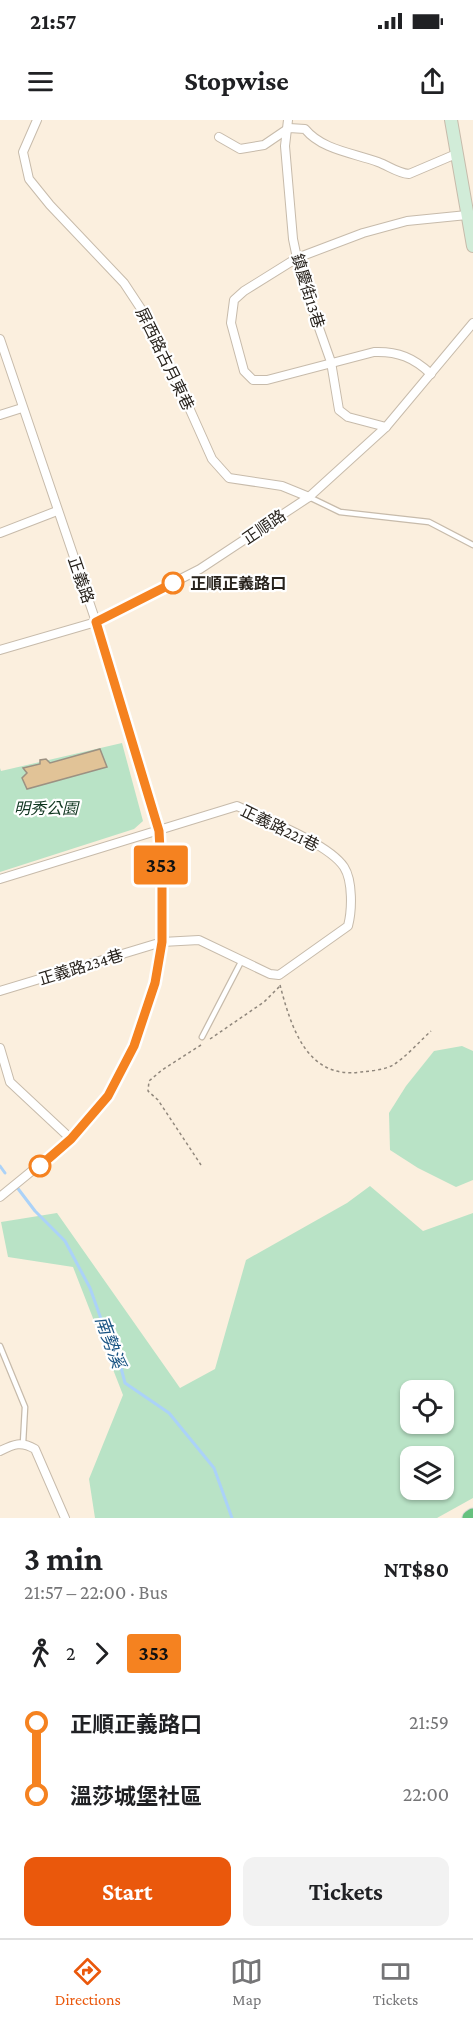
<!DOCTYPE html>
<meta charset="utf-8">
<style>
body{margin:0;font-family:"Crimson Pro","Noto Sans TC",serif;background:#f2f2f2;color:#202124;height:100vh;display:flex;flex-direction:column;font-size:22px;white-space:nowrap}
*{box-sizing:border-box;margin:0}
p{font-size:20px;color:#757577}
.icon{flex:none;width:33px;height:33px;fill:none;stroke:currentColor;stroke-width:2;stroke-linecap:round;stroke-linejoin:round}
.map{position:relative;height:1398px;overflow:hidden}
.details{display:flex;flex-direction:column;background:#fff;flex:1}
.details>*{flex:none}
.badge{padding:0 12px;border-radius:4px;font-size:21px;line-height:39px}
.buttons{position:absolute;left:400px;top:1260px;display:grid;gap:12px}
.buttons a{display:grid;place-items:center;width:54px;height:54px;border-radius:12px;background:#fff;box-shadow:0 2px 4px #0004;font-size:30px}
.map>.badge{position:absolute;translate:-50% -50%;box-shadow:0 0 0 3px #fff}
.legs{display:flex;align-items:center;gap:9px;height:66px;padding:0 24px;font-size:20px}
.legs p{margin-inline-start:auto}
.headline{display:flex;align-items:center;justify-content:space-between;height:102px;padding:0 24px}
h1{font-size:33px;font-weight:700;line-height:45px}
.cta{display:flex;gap:12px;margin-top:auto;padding:12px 24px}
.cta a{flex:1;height:69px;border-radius:12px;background:#ea580c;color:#fff;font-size:24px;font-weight:700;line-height:69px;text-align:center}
.cta a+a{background:#f2f2f2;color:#202124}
ul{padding:0 24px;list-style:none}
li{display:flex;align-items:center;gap:21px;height:72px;font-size:22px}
li i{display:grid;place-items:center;width:9px;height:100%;margin:0 8px;background:currentColor}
li i::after{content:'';width:15px;height:15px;margin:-8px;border:4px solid;border-radius:50%;background:#fff}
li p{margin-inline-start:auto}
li:first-child i{background:linear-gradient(#0000 50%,currentColor 0)}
li:last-child i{background:linear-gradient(currentColor 50%,#0000 0)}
.status{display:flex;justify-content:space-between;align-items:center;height:42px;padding:0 30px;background:#fff;direction:ltr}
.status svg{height:16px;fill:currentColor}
header{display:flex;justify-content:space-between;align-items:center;height:78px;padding:0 24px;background:#fff;font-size:27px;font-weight:700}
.tabs{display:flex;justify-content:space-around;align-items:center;height:84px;border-top:2px solid #e0e0e0;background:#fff;font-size:16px;color:#757577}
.tabs a{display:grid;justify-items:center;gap:3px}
.tabs .on{color:#ea580c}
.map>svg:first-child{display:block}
.green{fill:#b9e3c6;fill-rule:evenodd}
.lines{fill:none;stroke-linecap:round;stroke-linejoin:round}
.stream{stroke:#abd2f8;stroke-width:3}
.building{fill:#e1c397;stroke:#9c9182;stroke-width:1.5}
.lane-casing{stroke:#c7bbab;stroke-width:7}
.street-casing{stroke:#c7bbab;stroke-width:10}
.secondary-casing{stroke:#c7bbab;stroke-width:14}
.highway-casing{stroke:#d8d7d6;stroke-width:17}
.path{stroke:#90877c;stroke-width:1.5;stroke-dasharray:3 3;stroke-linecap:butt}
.lane{stroke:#fff;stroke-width:4.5}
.street{stroke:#fff;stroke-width:8}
.secondary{stroke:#d1ecd8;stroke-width:12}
.highway{stroke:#66c17e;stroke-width:15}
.line-1-casing{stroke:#fff;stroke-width:14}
.line-1{stroke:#f58220;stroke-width:9}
.stop-1-dot{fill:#fff;stroke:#f58220;stroke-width:3}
.labels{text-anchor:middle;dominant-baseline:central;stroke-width:4.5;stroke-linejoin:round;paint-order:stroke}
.street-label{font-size:16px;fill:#28231d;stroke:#fff}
.stop-label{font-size:16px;font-weight:bold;fill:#28231d;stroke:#fff;text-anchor:start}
.park-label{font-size:16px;font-style:italic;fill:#103620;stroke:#fff}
.water-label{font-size:18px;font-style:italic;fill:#1b5584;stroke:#fff}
</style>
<div class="status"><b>21:57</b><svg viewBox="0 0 49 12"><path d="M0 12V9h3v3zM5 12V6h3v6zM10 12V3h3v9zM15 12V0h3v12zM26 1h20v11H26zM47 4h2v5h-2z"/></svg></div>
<header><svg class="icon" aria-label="menu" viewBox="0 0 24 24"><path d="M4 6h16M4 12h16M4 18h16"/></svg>Stopwise<svg class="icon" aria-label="share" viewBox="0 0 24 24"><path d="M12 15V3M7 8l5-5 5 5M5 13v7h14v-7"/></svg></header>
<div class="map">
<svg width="473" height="1398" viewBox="0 0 473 1398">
<rect width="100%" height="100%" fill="#fbefde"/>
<g class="green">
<polygon points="122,623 143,701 134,709 0,752 0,648 1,651"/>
<polygon points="462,926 473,931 473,1060 456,1067 418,1048 390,1030 389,993 406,966 434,931"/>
<path d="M370 1066 423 1111 473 1093V1378L437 1398H95L89 1359 123 1275 73 1147 8 1137 1 1102 57 1093 180 1268 215 1249 246 1140 347 1083ZM444 1270V1304H411V1270ZM444 1336V1370H411V1336Z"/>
</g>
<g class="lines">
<g class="stream">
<polyline points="0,1046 5,1053"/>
<polyline points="16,1066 35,1091 65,1121 90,1168 105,1210 118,1236 125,1263 169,1293 214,1348 232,1398"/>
</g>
</g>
<polygon class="building" points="100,629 107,647 27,669 22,658 27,653 23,648 40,644 40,640 46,639 50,643"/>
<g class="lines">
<g class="lane-casing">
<g id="lane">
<polyline points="309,377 340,392 429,402 473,425"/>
<polyline points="202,917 242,840"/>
<polyline points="0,1226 25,1287 23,1323"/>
</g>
</g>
<g class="street-casing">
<g id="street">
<polyline points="37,0 23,32 29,59 50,85 124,163 153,207 212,339 229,358 282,366 309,377"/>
<polyline points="288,0 285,26 293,119 301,157 331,242 339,290 348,297 386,307"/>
<path d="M219 17 240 29 264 25 289 8 305 9C322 30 354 33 378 42 389 46 397 53 409 54L456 34"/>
<polyline points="0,219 96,502 137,636 159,711 162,768 162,822 155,863 134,926 108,976 71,1019 0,1077"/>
<path d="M431 254C414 238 398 231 374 232L267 260H253L244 251 231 203 234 180 244 171 297 138 363 113 407 101 467 95"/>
<polyline points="0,295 22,288"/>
<polyline points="0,413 57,391"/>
<polyline points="0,530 96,502 200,449 309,377 386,307 473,203"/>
<path d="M0 759 237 686C264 699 328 723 344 747 353 761 352 791 348 806L279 855 270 854 199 820 162 822 0 871"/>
<polyline points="0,928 10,962 71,1019"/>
<path d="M0 1331C14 1324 21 1321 35 1329L65 1398"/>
</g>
</g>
<g class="secondary-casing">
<polyline id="secondary" points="451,0 473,126"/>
</g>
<g class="highway-casing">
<polyline id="highway" points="470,1398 473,1396"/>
</g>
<g class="path">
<path d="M280 865C291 907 307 960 361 952 371 951 384 950 393 945 406 937 419 922 431 911"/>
<polyline points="210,919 264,882 280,866"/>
<polyline points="201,925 162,950 149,961 148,971 158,980 201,1045"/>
</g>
<use href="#lane" class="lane"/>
<use href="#street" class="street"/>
<use href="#secondary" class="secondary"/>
<use href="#highway" class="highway"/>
</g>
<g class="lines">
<g class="line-1-casing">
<polyline id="line-1" points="40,1046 71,1019 108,976 134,926 155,863 162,822 162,768 159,711 96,502 173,463"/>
</g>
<use href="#line-1" class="line-1"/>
</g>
<g class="stop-1-dot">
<circle cx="173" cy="463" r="10"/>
<circle cx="40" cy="1046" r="10"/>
</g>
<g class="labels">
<g class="street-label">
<text transform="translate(308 171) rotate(73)">鎮慶街13巷</text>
<text transform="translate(165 239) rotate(64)">屏西路古月東巷</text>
<text transform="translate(264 407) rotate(-34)">正順路</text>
<text transform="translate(81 460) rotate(71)">正義路</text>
<text transform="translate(280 708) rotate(26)">正義路221巷</text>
<text transform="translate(81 847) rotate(-17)">正義路234巷</text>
</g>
<g class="stop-label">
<text x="190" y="463">正順正義路口</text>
</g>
<g class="park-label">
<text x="46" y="688">明秀公園</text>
</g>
<g class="water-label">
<text transform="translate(110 1222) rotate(70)">南勢溪</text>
</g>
</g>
</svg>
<div class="buttons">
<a><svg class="icon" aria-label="locate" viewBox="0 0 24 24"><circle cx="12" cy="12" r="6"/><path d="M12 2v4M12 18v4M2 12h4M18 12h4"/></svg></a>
<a><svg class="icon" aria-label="layers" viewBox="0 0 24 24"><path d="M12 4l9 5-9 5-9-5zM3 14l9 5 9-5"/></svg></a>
</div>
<b class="badge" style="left:161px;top:745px;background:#f58220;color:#111">353</b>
</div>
<section class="details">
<div class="headline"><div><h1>3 min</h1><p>21:57 – 22:00 · Bus</p></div><b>NT$80</b></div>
<div class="legs"><svg class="icon" aria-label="walk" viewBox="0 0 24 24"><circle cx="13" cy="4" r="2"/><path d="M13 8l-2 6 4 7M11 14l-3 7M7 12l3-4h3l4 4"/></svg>2<svg class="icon" aria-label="forward" viewBox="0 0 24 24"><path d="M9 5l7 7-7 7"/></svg><b class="badge" style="background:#f58220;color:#111">353</b></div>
<ul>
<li><i style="color:#f58220"></i><b>正順正義路口</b><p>21:59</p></li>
<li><i style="color:#f58220"></i><b>溫莎城堡社區</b><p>22:00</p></li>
</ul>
<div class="cta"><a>Start</a><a>Tickets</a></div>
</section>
<nav class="tabs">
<a class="on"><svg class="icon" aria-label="directions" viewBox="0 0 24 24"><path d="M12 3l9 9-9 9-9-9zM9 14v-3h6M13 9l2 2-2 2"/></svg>Directions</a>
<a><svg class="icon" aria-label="map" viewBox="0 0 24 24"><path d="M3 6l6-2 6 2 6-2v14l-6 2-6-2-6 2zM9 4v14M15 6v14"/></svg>Map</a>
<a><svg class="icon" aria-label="tickets" viewBox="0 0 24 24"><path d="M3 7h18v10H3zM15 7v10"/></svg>Tickets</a>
</nav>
